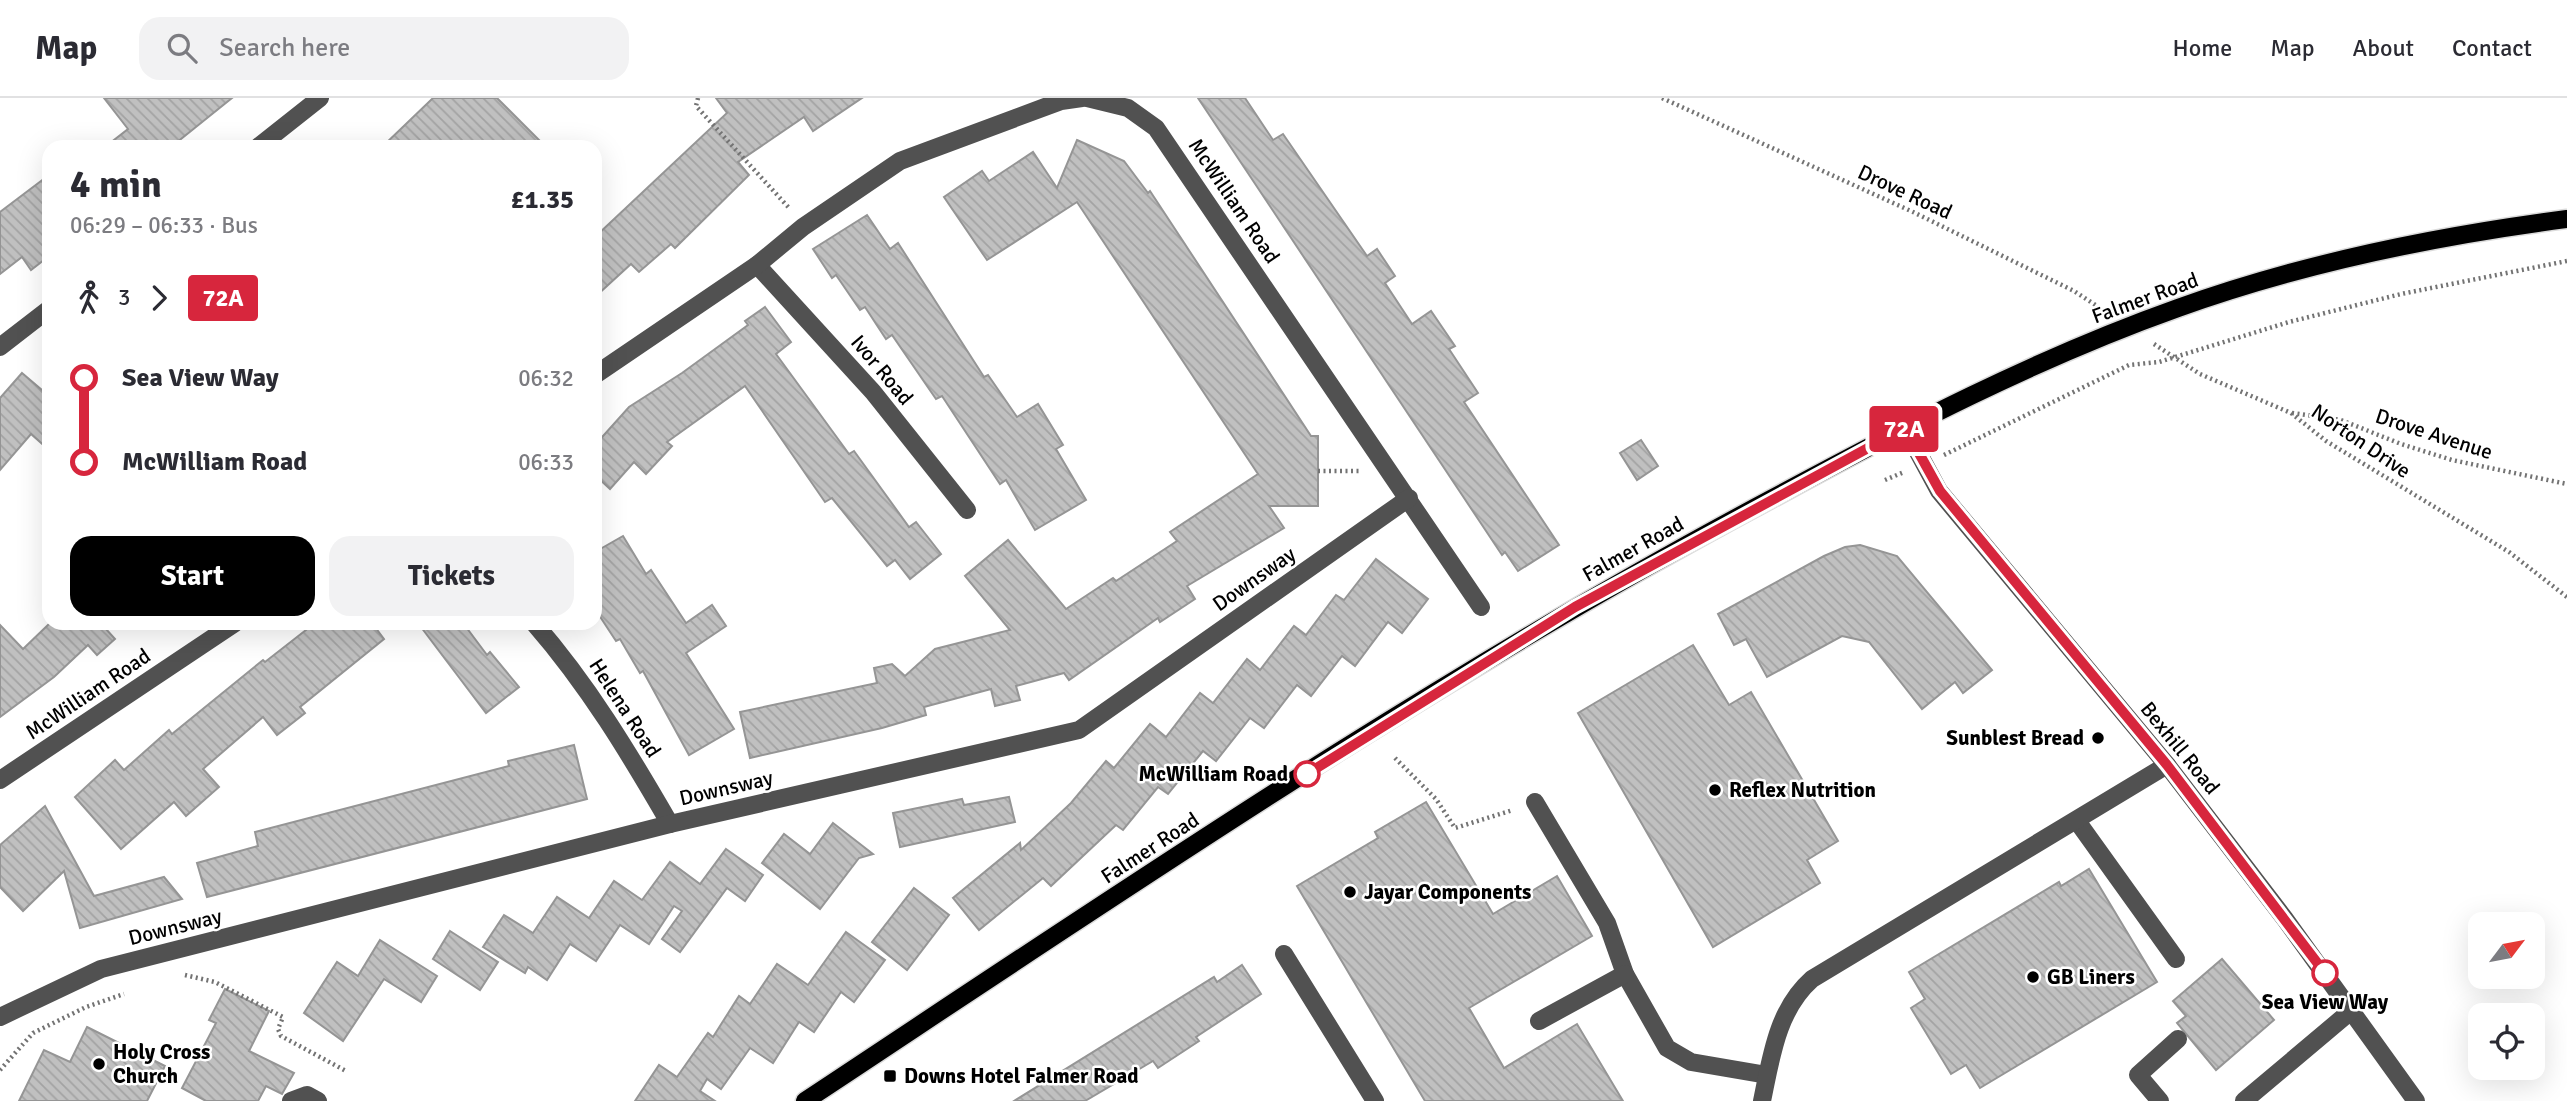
<!DOCTYPE html>
<meta charset="utf-8">
<style>
body{margin:0;font-family:Signika,sans-serif;background:#f2f2f3;color:#2b2b33;height:100vh;display:flex;flex-direction:column;font-size:26px;white-space:nowrap}
*{box-sizing:border-box;margin:0}
p{font-size:23px;color:#7c7c81}
.icon{flex:none;width:38px;height:38px;fill:none;stroke:currentColor;stroke-width:2;stroke-linecap:round;stroke-linejoin:round}
.map{position:relative;flex:1;overflow:hidden}
.sheet{position:absolute;left:42px;top:42px;width:560px;height:490px;display:flex;flex-direction:column;background:#fff;border-radius:21px;box-shadow:0 7px 28px #0002}
.sheet>*{flex:none}
.badge{padding:0 14px;border-radius:5px;font-size:24px;line-height:46px}
.needle{width:46px;rotate:58deg}
.fabs{position:absolute;left:2468px;top:814px;display:grid;gap:14px}
.fabs a{display:grid;place-items:center;width:77px;height:77px;border-radius:14px;background:#fff;box-shadow:0 7px 28px #0002;font-size:35px}
.map>.badge{position:absolute;translate:-50% -50%;box-shadow:0 0 0 4px #fff}
.legs{display:flex;align-items:center;gap:10px;height:77px;padding:0 28px;font-size:23px}
.legs p{margin-inline-start:auto}
.headline{display:flex;align-items:center;justify-content:space-between;height:119px;padding:0 28px}
h1{font-size:38px;font-weight:700;line-height:52px}
.primary-button{display:flex;gap:14px;margin-top:auto;padding:14px 28px}
.primary-button a{flex:1;height:80px;border-radius:21px;background:#000;color:#fff;font-size:28px;font-weight:700;line-height:80px;text-align:center}
.primary-button a+a{background:#f2f2f3;color:#2b2b33}
ul{padding:0 28px;list-style:none}
li{display:flex;align-items:center;gap:24px;height:84px;font-size:26px}
li i{display:grid;place-items:center;width:10px;height:100%;margin:0 9px;background:currentColor}
li i::after{content:'';width:18px;height:18px;margin:-9px;border:5px solid;border-radius:50%;background:#fff}
li p{margin-inline-start:auto}
li:first-child i{background:linear-gradient(#0000 50%,currentColor 0)}
li:last-child i{background:linear-gradient(currentColor 50%,#0000 0)}
header{display:flex;align-items:center;gap:42px;box-sizing:border-box;height:98px;padding:0 35px;background:#fff;border-bottom:2px solid #e1e1e2}
header strong{font-size:33px}
nav{display:flex;gap:38px;margin-inline-start:auto;font-size:24px}
.search{width:490px;height:63px;background:#f2f2f3;display:flex;align-items:center;gap:18px;box-sizing:border-box;padding:0 24px;border-radius:21px;color:#7c7c81;font-size:26px}
.map>svg:first-child{display:block}
.building{fill:url(#building-back-hatch);stroke:#959595;stroke-width:2}
.lines{fill:none;stroke-linecap:round;stroke-linejoin:round}
.major-casing{stroke:#dbdbdb;stroke-width:21}
.path{stroke:#737373;stroke-width:4.5;stroke-dasharray:2 3.5;stroke-linecap:butt}
.minor{stroke:#515151;stroke-width:18}
.major{stroke:#000;stroke-width:18}
.line-1-casing{stroke:#fff;stroke-width:16}
.line-1{stroke:#d7263d;stroke-width:10}
.poi-dot{fill:#000;stroke:#fff;stroke-width:2.5}
.stop-1-dot{fill:#fff;stroke:#d7263d;stroke-width:3.5}
.labels{text-anchor:middle;dominant-baseline:central;stroke-width:5;stroke-linejoin:round;paint-order:stroke}
.street-label{font-size:21px;fill:#000;stroke:#fff}
.poi-label{font-size:21px;font-weight:bold;fill:#000;stroke:#fff;text-anchor:start}
.stop-label{font-size:21px;font-weight:bold;fill:#000;stroke:#fff;text-anchor:end}
</style>
<header>
<strong>Map</strong>
<div class="search"><svg class="icon" aria-label="search" viewBox="0 0 24 24"><circle cx="10" cy="10" r="6"/><path d="M15 15l6 6"/></svg>Search here</div>
<nav><a>Home</a><a>Map</a><a>About</a><a>Contact</a></nav>
</header>
<div class="map">
<svg width="2567" height="1003" viewBox="0 0 2567 1003">
<defs>
<pattern id="building-back-hatch" width="6" height="6" patternUnits="userSpaceOnUse" patternTransform="scale(1.75)"><rect width="6" height="6" fill="#c0c0c0"/><path d="M-1 5l2 2M0 0l6 6M5-1l2 2" fill="none" stroke="#a3a3a3"/></pattern>
</defs>
<rect width="100%" height="100%" fill="#fff"/>
<g class="building">
<polygon points="104,0 232,0 171,49 105,49 128,31"/>
<polygon points="433,0 497,0 546,49 382,49"/>
<polygon points="716,0 862,0 813,33 804,19 738,64 749,77 675,150 671,146 639,174 631,166 595,199 595,139 727,15"/>
<polygon points="1198,0 1245,0 1273,42 1283,36 1367,158 1377,151 1395,178 1385,185 1412,226 1431,213 1455,248 1449,251 1478,295 1464,304 1559,447 1518,473 1505,454 1502,457"/>
<polygon points="1077,42 1124,63 1148,95 1150,93 1311,338 1318,338 1318,408 1269,408 1284,430 1187,488 1195,501 1160,524 1158,520 1069,582 1064,575 1016,588 1020,602 995,608 991,591 924,609 926,617 882,630 750,660 740,614 877,585 874,570 892,566 905,578 935,551 1010,532 965,478 1008,442 1066,511 1113,480 1116,483 1177,443 1170,434 1258,376 1077,104 987,162 944,99 982,73 989,83 1033,54 1057,90"/>
<polygon points="49,77 49,158 31,172 22,159 0,176 0,114"/>
<polygon points="867,117 890,151 898,145 984,279 988,277 1017,319 1038,306 1063,347 1056,351 1086,402 1035,432 1006,382 1000,386 942,298 936,301 892,237 886,241 865,209 860,212 836,177 832,180 813,151"/>
<polygon points="765,209 791,244 776,256 849,356 854,353 909,429 916,424 941,456 910,481 895,462 887,468 832,400 825,404 745,288 667,344 672,348 646,376 634,364 610,391 595,377 595,347 629,309 682,275 748,227 745,223"/>
<polygon points="22,275 49,298 49,352 31,336 0,372 0,300"/>
<polygon points="1641,342 1658,368 1637,382 1620,355"/>
<polygon points="623,438 646,476 651,472 686,525 712,507 726,528 686,555 734,631 689,657 643,573 640,575 620,541 616,543 595,511 595,454"/>
<polygon points="1860,447 1897,458 1992,572 1963,595 1955,584 1922,611 1869,544 1842,538 1767,579 1746,541 1734,547 1718,516 1824,458 1845,449"/>
<polygon points="1376,461 1428,501 1402,535 1388,524 1355,568 1342,558 1311,598 1297,587 1264,630 1250,620 1216,663 1203,653 1168,696 1158,689 1123,732 1116,727 1051,788 1043,780 979,832 953,800 1020,745 1021,752 1071,705 1106,663 1114,670 1150,626 1166,639 1200,595 1213,605 1247,561 1260,572 1294,528 1306,537 1336,497 1344,502"/>
<polygon points="50,525 110,525 105,530 115,541 97,557 88,547 54,579 0,619 0,527 23,551"/>
<polygon points="315,525 372,525 384,541 300,609 305,615 277,637 263,619 203,671 219,689 186,718 174,704 121,751 75,699 115,662 124,672 169,632 172,636 263,562 265,564"/>
<polygon points="418,525 463,525 487,557 490,554 519,589 486,615"/>
<polygon points="1693,547 1729,607 1751,594 1838,743 1807,762 1820,785 1713,849 1578,615"/>
<polygon points="574,647 587,701 207,799 197,765 258,748 255,734 509,668 508,663"/>
<polygon points="1009,699 1015,724 900,749 893,715 962,701 964,707"/>
<polygon points="1426,704 1493,816 1557,778 1592,838 1469,910 1504,970 1577,926 1623,1003 1425,1003 1297,788 1378,740 1375,734"/>
<polygon points="45,708 94,798 164,779 182,801 80,830 64,773 23,813 0,789 0,747"/>
<polygon points="833,725 873,756 859,760 820,811 762,765 784,736 810,756"/>
<polygon points="726,751 763,777 745,803 727,790 680,854 662,841 682,813 674,808 649,846 620,827 596,863 570,846 547,882 528,869 525,875 483,849 504,817 533,835 557,799 589,820 614,783 642,802 670,764 700,786"/>
<polygon points="2089,771 2157,884 1980,990 1966,967 1951,976 1911,910 1925,901 1909,874 2059,784 2061,788"/>
<polygon points="914,790 949,817 907,872 872,844"/>
<polygon points="450,833 498,864 480,892 433,861"/>
<polygon points="846,834 885,862 854,904 841,894 814,934 799,924 773,965 750,950 721,991 707,981 700,993 715,1003 635,1003 659,967 677,979 708,935 713,939 739,898 750,906 777,866 808,887"/>
<polygon points="380,842 437,878 421,904 384,881 343,943 304,915 337,864 358,878"/>
<polygon points="2222,861 2274,922 2216,972 2177,925 2186,918 2173,903"/>
<polygon points="1242,867 1261,896 1196,939 1199,943 1158,970 1153,963 1085,1003 1014,1003 1214,879 1217,884"/>
<polygon points="225,891 269,913 249,953 294,975 282,996 266,988 258,1003 206,1003 182,990 216,925 209,922"/>
<polygon points="87,929 165,968 147,1003 19,1003 44,952 70,964"/>
</g>
<g class="lines">
<g class="major-casing">
<path id="major" d="M805 1003C1121 794 1436 579 1771 401 1903 330 2037 260 2178 210 2303 165 2436 138 2567 121"/>
</g>
<g class="path">
<polyline points="698,0 696,8 790,111"/>
<polyline points="1662,0 1913,114 2074,193 2103,212"/>
<polyline points="2154,246 2200,276 2291,315 2326,343 2509,454 2567,499"/>
<polyline points="2292,315 2341,322 2401,346 2452,362 2567,386"/>
<polyline points="1944,357 2129,267 2159,264 2289,224 2401,196 2567,163"/>
<polyline points="1318,373 1359,373"/>
<polyline points="1885,382 1904,374"/>
<polyline points="1395,660 1436,701 1455,730 1513,712"/>
<polyline points="185,877 215,884 283,919 278,931 281,938 346,973"/>
<polyline points="0,972 33,935 86,909 124,896"/>
</g>
<g class="minor">
<polyline points="1087,0 1128,10 1156,30 1481,509"/>
<polyline points="258,49 320,0"/>
<polyline points="757,167 873,294 967,412"/>
<polyline points="0,249 49,211"/>
<polyline points="595,277 757,167 803,129 900,63 1061,3 1082,0"/>
<polyline points="1905,330 1939,393 2167,667 2285,821 2416,1003"/>
<path d="M534 525C588 587 629 655 670 726"/>
<polyline points="0,682 235,525"/>
<polyline points="1535,704 1607,825 1625,876 1667,950 1691,964 1767,977"/>
<polyline points="2077,723 2176,861"/>
<polyline points="1284,856 1375,1003"/>
<polyline points="0,919 101,871 670,726 1079,632 1409,400"/>
<polyline points="1539,923 1625,876"/>
<polyline points="291,1003 307,997 318,1003"/>
<path d="M1762 1003C1771 960 1777 912 1812 881L2167 667"/>
<polyline points="2160,1003 2138,977 2178,941"/>
<polyline points="2244,1003 2352,912"/>
</g>
<use href="#major" class="major"/>
</g>
<g class="lines">
<g class="line-1-casing">
<polyline id="line-1" points="1307,676 1575,509 1905,330 1940,393 2167,667 2325,875"/>
</g>
<use href="#line-1" class="line-1"/>
</g>
<g class="poi-dot">
<circle cx="2098" cy="640" r="7"/>
<circle cx="1715" cy="692" r="7"/>
<circle cx="1350" cy="794" r="7"/>
<circle cx="2033" cy="879" r="7"/>
<circle cx="99" cy="966" r="7"/>
<rect x="883" y="971" width="14" height="14" rx="3.5"/>
</g>
<g class="stop-1-dot">
<circle cx="1307" cy="676" r="12"/>
<circle cx="2325" cy="875" r="12"/>
</g>
<g class="labels">
<g class="street-label">
<text transform="translate(1905 94) rotate(25)">Drove Road</text>
<text transform="translate(1234 103) rotate(56)">McWilliam Road</text>
<text transform="translate(2145 200) rotate(-20)">Falmer Road</text>
<text transform="translate(882 272) rotate(50)">Ivor Road</text>
<text transform="translate(2434 336) rotate(18)">Drove Avenue</text>
<text transform="translate(2361 343) rotate(34)">Norton Drive</text>
<text transform="translate(1633 451) rotate(-29)">Falmer Road</text>
<text transform="translate(1254 481) rotate(-35)">Downsway</text>
<text transform="translate(88 596) rotate(-34)">McWilliam Road</text>
<text transform="translate(625 610) rotate(57)">Helena Road</text>
<text transform="translate(2180 650) rotate(51)">Bexhill Road</text>
<text transform="translate(726 690) rotate(-13)">Downsway</text>
<text transform="translate(1150 750) rotate(-33)">Falmer Road</text>
<text transform="translate(175 829) rotate(-14)">Downsway</text>
</g>
<g class="poi-label">
<text x="2084" y="640" text-anchor="end">Sunblest Bread</text>
<text x="1729" y="692">Reflex Nutrition</text>
<text x="1364" y="794">Jayar Components</text>
<text x="2047" y="879">GB Liners</text>
<text x="113" y="954">Holy Cross<tspan x="113" dy="24">Church</tspan></text>
<text x="904" y="978">Downs Hotel Falmer Road</text>
</g>
<g class="stop-label">
<text x="1288" y="676">McWilliam Road</text>
<text x="2325" y="904" text-anchor="middle">Sea View Way</text>
</g>
</g>
</svg>
<div class="fabs">
<a><svg class="needle" viewBox="-14 -14 28 28"><path d="M0-13l5 13h-10z" fill="#e53935"/><path d="M0 13l5-13h-10z" fill="#7c7c81"/></svg></a>
<a><svg class="icon" aria-label="locate" viewBox="0 0 24 24"><circle cx="12" cy="12" r="6"/><path d="M12 2v4M12 18v4M2 12h4M18 12h4"/></svg></a>
</div>
<b class="badge" style="left:1904px;top:331px;background:#d7263d;color:#fff">72A</b>
<section class="sheet">
<div class="headline"><div><h1>4 min</h1><p>06:29 – 06:33 · Bus</p></div><b>£1.35</b></div>
<div class="legs"><svg class="icon" aria-label="walk" viewBox="0 0 24 24"><circle cx="13" cy="4" r="2"/><path d="M13 8l-2 6 4 7M11 14l-3 7M7 12l3-4h3l4 4"/></svg>3<svg class="icon" aria-label="forward" viewBox="0 0 24 24"><path d="M9 5l7 7-7 7"/></svg><b class="badge" style="background:#d7263d;color:#fff">72A</b></div>
<ul>
<li><i style="color:#d7263d"></i><b>Sea View Way</b><p>06:32</p></li>
<li><i style="color:#d7263d"></i><b>McWilliam Road</b><p>06:33</p></li>
</ul>
<div class="primary-button"><a>Start</a><a>Tickets</a></div>
</section>
</div>
